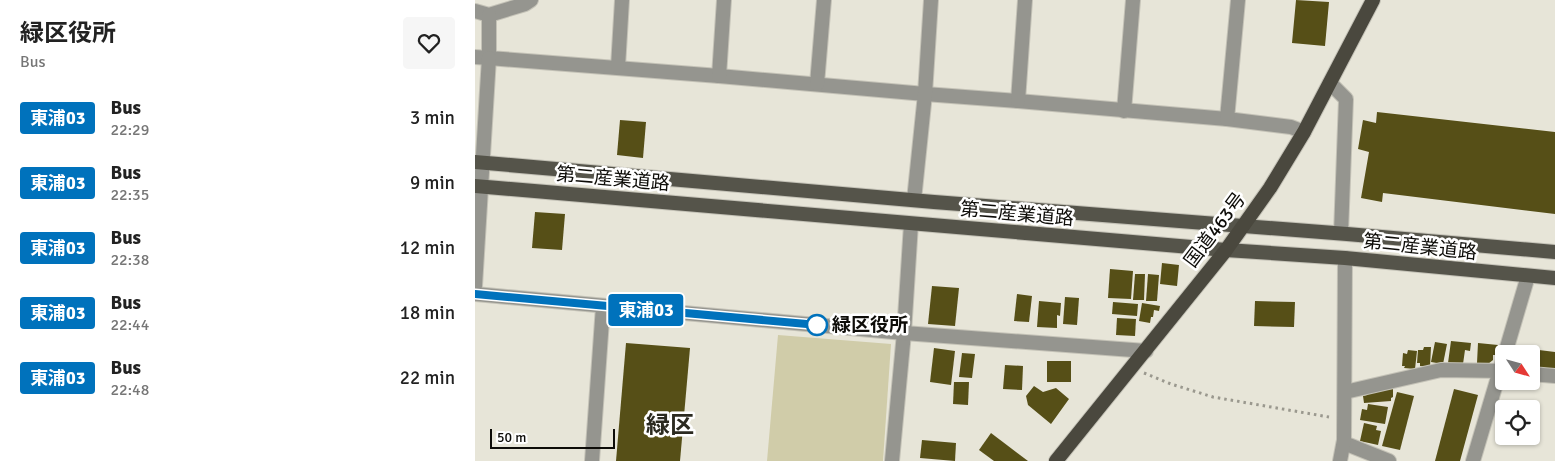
<!DOCTYPE html>
<meta charset="utf-8">
<style>
body{margin:0;font-family:Signika,"Noto Sans JP",sans-serif;background:#f6f6f6;color:#222;height:100vh;display:flex;flex-direction:column;font-size:19px;white-space:nowrap}
*{box-sizing:border-box;margin:0}
p{font-size:16px;color:#767676}
.icon{flex:none;width:28px;height:28px;fill:none;stroke:currentColor;stroke-width:2;stroke-linecap:round;stroke-linejoin:round}
.map{position:relative;flex:1;overflow:hidden}
.side{display:flex;flex-direction:column;background:#fff;width:475px}
.side>*{flex:none}
.badge{padding:0 10px;border-radius:4px;font-size:18px;line-height:32px}
.needle{width:32px;rotate:126deg}
.controls{position:absolute;left:1020px;top:345px;display:grid;gap:10px}
.controls a{display:grid;place-items:center;width:45px;height:45px;border-radius:5px;background:#fff;box-shadow:0 1px 4px #0004;font-size:25px}
.scale{position:absolute;left:15px;bottom:12px;width:125px;box-sizing:border-box;padding-left:5px;border:2px solid #0d0c08;border-top:0;font-size:14px;line-height:18px;white-space:nowrap;color:#0d0c08;-webkit-text-stroke:4px #fff;paint-order:stroke}
.map>.badge{position:absolute;translate:-50% -50%;box-shadow:0 0 0 2px #fff}
.round{display:grid;place-items:center;flex:none;width:52px;height:52px;border-radius:5px;background:#f6f6f6}
.headline{display:flex;align-items:center;justify-content:space-between;height:85px;padding:0 20px}
h1{font-size:24px;font-weight:700;line-height:38px}
ul{padding:0;list-style:none}
li{display:flex;align-items:center;gap:15px;height:65px;padding:0 20px}
li div{flex:1}
li b{display:block;font-size:19px}
li em{font-style:normal}
li .badge{min-width:55px;font-weight:700;text-align:center}
main{display:flex;flex:1;min-height:0}
.map>svg:first-child{display:block}
.green{fill:#d0cca9}
.building{fill:#564f17}
.lines{fill:none;stroke-linecap:round;stroke-linejoin:round}
.minor-casing{stroke:#c4c2b7;stroke-width:16}
.tertiary-casing{stroke:#c4c2b7;stroke-width:16}
.primary-casing{stroke:#c4c2b7;stroke-width:16}
.trunk-casing{stroke:#c4c2b7;stroke-width:16}
.path{stroke:#9a988e;stroke-width:3;stroke-dasharray:2.5 4;stroke-linecap:butt}
.minor{stroke:#95958f;stroke-width:14}
.tertiary{stroke:#95958f;stroke-width:14}
.primary{stroke:#55544a;stroke-width:14}
.trunk{stroke:#4a483e;stroke-width:14}
.line-casing{stroke:#fff;stroke-width:11}
.line{stroke:#0072bc;stroke-width:8}
.stop-dot{fill:#fff;stroke:#0072bc;stroke-width:2.5}
.labels{text-anchor:middle;dominant-baseline:central;stroke-width:5;stroke-linejoin:round;paint-order:stroke}
.street-label{font-size:19px;fill:#0d0c08;stroke:#fff}
.stop-label{font-size:19px;font-weight:bold;fill:#0d0c08;stroke:#fff;text-anchor:start}
.district-label{font-size:24px;font-weight:bold;fill:#2b2a20;stroke:#fff}
</style>
<main>
<section class="side">
<div class="headline"><div><h1>緑区役所</h1><p>Bus</p></div><a class="round"><svg class="icon" aria-label="heart" viewBox="0 0 24 24"><path d="M12 20l-8-8c-3-5 5-10 8-4 3-6 11-1 8 4z"/></svg></a></div>
<ul>
<li><span class="badge" style="background:#0072bc;color:#fff">東浦03</span><div><b>Bus</b><p>22:29</p></div><em>3 min</em></li>
<li><span class="badge" style="background:#0072bc;color:#fff">東浦03</span><div><b>Bus</b><p>22:35</p></div><em>9 min</em></li>
<li><span class="badge" style="background:#0072bc;color:#fff">東浦03</span><div><b>Bus</b><p>22:38</p></div><em>12 min</em></li>
<li><span class="badge" style="background:#0072bc;color:#fff">東浦03</span><div><b>Bus</b><p>22:44</p></div><em>18 min</em></li>
<li><span class="badge" style="background:#0072bc;color:#fff">東浦03</span><div><b>Bus</b><p>22:48</p></div><em>22 min</em></li>
</ul>
</section>
<div class="map">
<svg width="1080" height="461" viewBox="0 0 1080 461">
<rect width="100%" height="100%" fill="#e7e5d8"/>
<polygon class="green" points="303,335 416,344 408,461 292,461"/>
<g class="building">
<polygon points="821,0 854,2 850,46 817,43"/>
<polygon points="902,112 1080,132 1080,214 908,193 907,202 886,198 894,152 883,149 888,120 901,123"/>
<polygon points="145,120 171,122 168,158 142,155"/>
<polygon points="60,212 90,214 87,250 57,248"/>
<polygon points="687,263 704,265 702,286 685,284"/>
<polygon points="635,269 658,271 656,299 633,298"/>
<polygon points="660,274 670,274 669,300 658,300"/>
<polygon points="673,274 684,275 682,301 671,301"/>
<polygon points="457,286 484,288 480,326 453,324"/>
<polygon points="542,294 557,296 554,322 539,321"/>
<polygon points="590,297 604,298 602,325 588,324"/>
<polygon points="564,301 586,303 585,316 582,315 582,328 562,327"/>
<polygon points="780,301 820,302 819,327 779,326"/>
<polygon points="638,302 663,304 662,316 637,314"/>
<polygon points="667,303 685,306 684,311 679,310 678,317 676,317 675,323 664,321"/>
<polygon points="642,318 661,319 660,336 641,335"/>
<polygon points="976,341 996,343 995,351 990,350 988,364 973,363"/>
<polygon points="960,342 972,344 968,364 956,362"/>
<polygon points="151,343 215,348 205,461 141,461"/>
<polygon points="1003,343 1023,345 1020,355 1018,355 1018,360 1013,364 1002,363"/>
<polygon points="1040,345 1059,347 1058,357 1056,357 1056,354 1039,354"/>
<polygon points="949,347 956,347 955,367 945,366 945,363 942,363 943,350 948,350"/>
<polygon points="459,348 480,351 476,385 455,382"/>
<polygon points="933,350 942,351 940,369 929,368 930,366 927,366 928,353 932,354"/>
<polygon points="1064,350 1080,352 1080,369 1062,367"/>
<polygon points="487,353 500,354 497,378 484,377"/>
<rect x="572" y="361" width="24" height="21"/>
<polygon points="530,365 548,366 547,390 528,389"/>
<polygon points="479,382 494,382 493,405 478,404"/>
<polygon points="559,386 568,392 581,388 594,399 576,424 553,405 551,396"/>
<polygon points="918,389 918,397 916,398 916,401 889,403 888,396 892,395 891,391"/>
<polygon points="979,389 1003,395 985,461 960,461"/>
<polygon points="922,392 939,396 925,450 907,446"/>
<polygon points="893,404 913,407 910,424 885,420 887,409 892,410"/>
<polygon points="889,423 902,426 901,430 906,431 903,445 885,441"/>
<polygon points="516,433 553,461 519,461 504,450"/>
<polygon points="447,440 481,443 480,461 445,458"/>
</g>
<g class="lines">
<g class="minor-casing">
<g id="minor">
<polyline points="0,11 14,15 50,4 56,0"/>
<polyline points="14,15 14,58 244,76 450,94 543,101 752,119 816,127 829,132"/>
<polyline points="0,57 14,58"/>
<polyline points="143,67 147,0"/>
<polyline points="244,76 249,0"/>
<polyline points="855,83 871,99 866,233"/>
<polyline points="342,84 349,0"/>
<polyline points="543,101 550,0"/>
<polyline points="649,111 658,0"/>
<polyline points="752,119 763,0"/>
<polyline points="439,200 450,94 456,0"/>
<polyline points="1030,354 1053,276"/>
<polyline points="1056,374 1080,376"/>
<polyline points="870,392 966,370 1029,371"/>
<polyline points="869,443 914,461"/>
<polyline points="117,461 128,306"/>
<polyline points="417,461 429,333 436,224"/>
<polyline points="998,461 1029,357"/>
</g>
</g>
<g class="tertiary-casing">
<g id="tertiary">
<polyline points="0,286 14,58"/>
<polyline points="0,294 429,333 671,351"/>
<polyline points="865,461 869,440 870,258"/>
</g>
</g>
<g class="primary-casing">
<g id="primary">
<polyline points="0,162 459,202 872,234 1080,252"/>
<polyline points="0,186 751,250 870,258 1080,278"/>
</g>
</g>
<g class="trunk-casing">
<polyline id="trunk" points="581,461 751,250 795,188 829,132 898,0"/>
</g>
<polyline class="path" points="669,373 696,384 738,397 854,417"/>
<use href="#minor" class="minor"/>
<use href="#tertiary" class="tertiary"/>
<use href="#primary" class="primary"/>
<use href="#trunk" class="trunk"/>
</g>
<g class="lines">
<g class="line-casing">
<polyline id="line" points="0,294 343,325"/>
</g>
<use href="#line" class="line"/>
</g>
<circle class="stop-dot" cx="342" cy="325" r="10"/>
<g class="labels">
<g class="street-label">
<text transform="translate(138 179) rotate(5)">第二産業道路</text>
<text transform="translate(542 214) rotate(5)">第二産業道路</text>
<text transform="translate(740 230) rotate(-53)">国道463号</text>
<text transform="translate(945 247) rotate(6)">第二産業道路</text>
</g>
<g class="stop-label">
<text x="357" y="325">緑区役所</text>
</g>
<g class="district-label">
<text x="195" y="425">緑区</text>
</g>
</g>
</svg>
<div class="controls">
<a><svg class="needle" viewBox="-14 -14 28 28"><path d="M0-13l5 13h-10z" fill="#e53935"/><path d="M0 13l5-13h-10z" fill="#767676"/></svg></a>
<a><svg class="icon" aria-label="locate" viewBox="0 0 24 24"><circle cx="12" cy="12" r="6"/><path d="M12 2v4M12 18v4M2 12h4M18 12h4"/></svg></a>
</div>
<div class="scale">50 m</div>
<b class="badge" style="left:171px;top:310px;background:#0072bc;color:#fff">東浦03</b>
</div>
</main>
